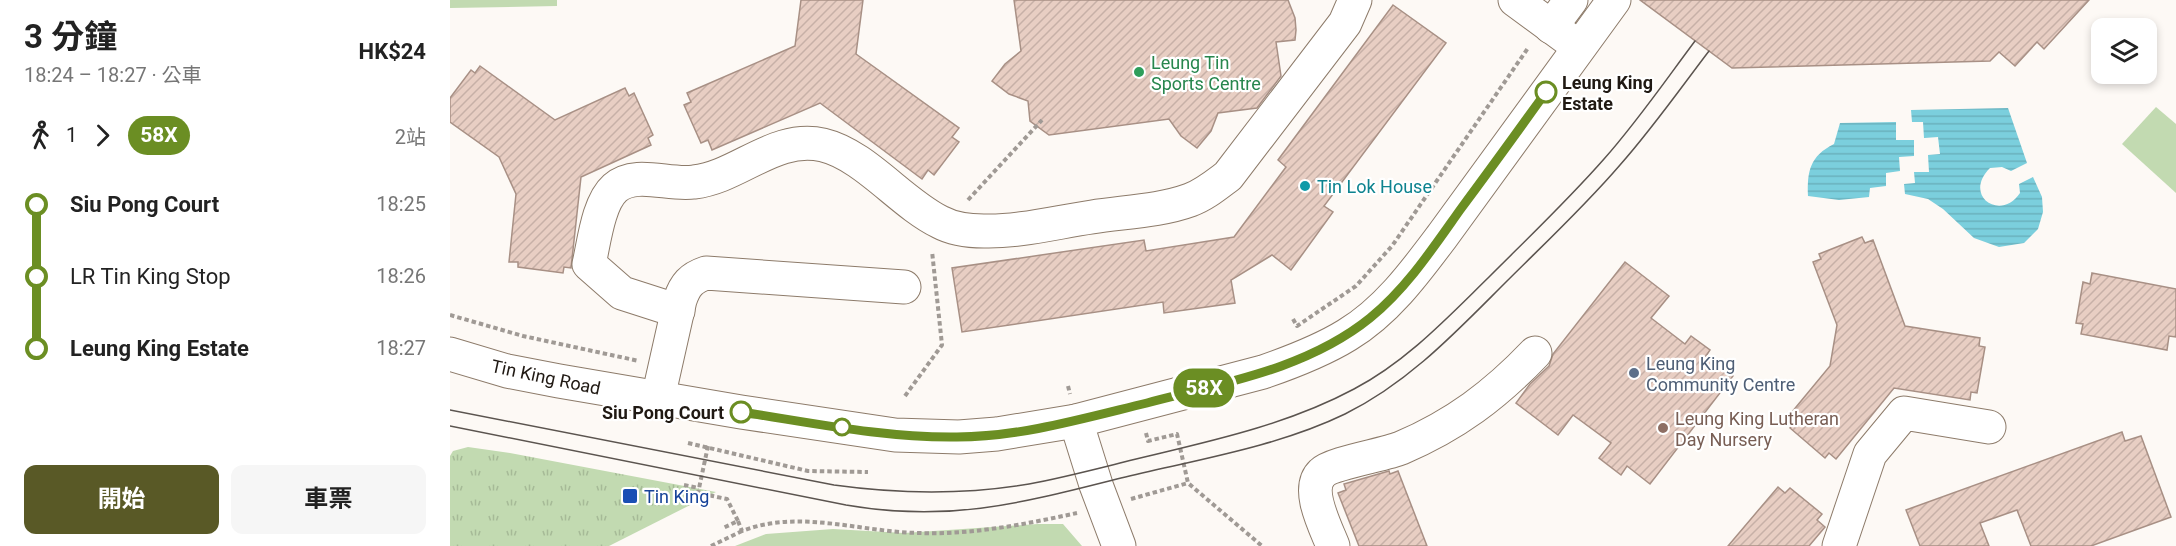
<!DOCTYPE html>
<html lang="zh-TW">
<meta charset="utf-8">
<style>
body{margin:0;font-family:Roboto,"Noto Sans TC",sans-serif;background:#f6f6f6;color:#222;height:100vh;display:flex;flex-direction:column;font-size:22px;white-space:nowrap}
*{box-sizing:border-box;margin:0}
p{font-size:20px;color:#767676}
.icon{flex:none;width:33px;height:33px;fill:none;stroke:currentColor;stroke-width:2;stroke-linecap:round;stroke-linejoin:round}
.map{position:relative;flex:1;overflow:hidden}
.drawer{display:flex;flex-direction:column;background:#fff;width:450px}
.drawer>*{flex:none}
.badge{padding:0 12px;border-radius:20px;font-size:21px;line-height:39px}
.controls{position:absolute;left:1641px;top:18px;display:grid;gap:12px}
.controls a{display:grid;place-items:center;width:66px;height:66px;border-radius:12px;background:#fff;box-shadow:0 3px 9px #0003;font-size:30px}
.map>.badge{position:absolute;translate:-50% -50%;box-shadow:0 0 0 3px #fff}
.legs{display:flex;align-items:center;gap:9px;height:66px;padding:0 24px;font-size:20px}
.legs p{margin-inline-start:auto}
.headline{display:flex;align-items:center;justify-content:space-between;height:102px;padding:0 24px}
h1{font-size:33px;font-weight:700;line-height:45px}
.button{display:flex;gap:12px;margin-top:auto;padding:12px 24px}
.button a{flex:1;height:69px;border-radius:12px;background:#595926;color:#fff;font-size:24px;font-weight:700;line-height:69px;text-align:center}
.button a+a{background:#f6f6f6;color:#222}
ul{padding:0 24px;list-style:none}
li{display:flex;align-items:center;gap:21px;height:72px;font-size:22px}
li i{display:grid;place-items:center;width:9px;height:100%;margin:0 8px;background:currentColor}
li i::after{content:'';width:15px;height:15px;margin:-8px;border:4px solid;border-radius:50%;background:#fff}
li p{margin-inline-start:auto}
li:first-child i{background:linear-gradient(#0000 50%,currentColor 0)}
li:last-child i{background:linear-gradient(currentColor 50%,#0000 0)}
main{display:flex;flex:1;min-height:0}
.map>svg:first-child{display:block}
.grass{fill:url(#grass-tufts)}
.pitch{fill:#c2dab1}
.water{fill:url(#water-rules)}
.building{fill:url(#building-hatch);stroke:#a89085;stroke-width:1.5}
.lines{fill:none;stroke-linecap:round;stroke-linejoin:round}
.minor-casing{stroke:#8d7b6a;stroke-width:35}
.path{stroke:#a09a95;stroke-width:4;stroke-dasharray:4.5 3;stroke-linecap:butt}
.minor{stroke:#fff;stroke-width:33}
.tram{stroke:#5b544f;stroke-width:1.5}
.line-1-casing{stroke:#fff;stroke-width:14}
.line-1{stroke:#6b8e23;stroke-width:9}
.leisure-dot{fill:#2e9e5b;stroke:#fff;stroke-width:2}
.stop-1-dot{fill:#fff;stroke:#6b8e23;stroke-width:3}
.culture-dot{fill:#0f9aa8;stroke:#fff;stroke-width:2}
.service-dot{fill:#5c6f8a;stroke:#fff;stroke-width:2}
.education-dot{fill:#8d6e63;stroke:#fff;stroke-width:2}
.transit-dot{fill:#1a4fb4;stroke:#fff;stroke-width:2}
.labels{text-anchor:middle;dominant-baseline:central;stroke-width:4.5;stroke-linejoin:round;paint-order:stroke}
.leisure-label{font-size:18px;fill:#27864d;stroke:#fff;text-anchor:start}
.stop-label{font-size:18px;font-weight:bold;fill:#201913;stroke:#fff;text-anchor:start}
.culture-label{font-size:18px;fill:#0d838f;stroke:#fff;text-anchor:start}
.service-label{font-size:18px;fill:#4e5e75;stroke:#fff;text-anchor:start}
.street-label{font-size:18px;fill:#201913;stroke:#fff}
.education-label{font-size:18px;fill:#785e54;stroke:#fff;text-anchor:start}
.transit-label{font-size:18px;fill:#164399;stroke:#fff;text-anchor:start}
</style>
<main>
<section class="drawer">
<div class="headline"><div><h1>3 分鐘</h1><p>18:24 – 18:27 · 公車</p></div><b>HK$24</b></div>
<div class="legs"><svg class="icon" aria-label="walk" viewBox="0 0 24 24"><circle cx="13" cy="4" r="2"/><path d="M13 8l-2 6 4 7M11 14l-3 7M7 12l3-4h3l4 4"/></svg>1<svg class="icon" aria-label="forward" viewBox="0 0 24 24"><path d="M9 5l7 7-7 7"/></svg><b class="badge" style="background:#6b8e23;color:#fff">58X</b><p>2站</p></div>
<ul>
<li><i style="color:#6b8e23"></i><b>Siu Pong Court</b><p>18:25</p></li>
<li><i style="color:#6b8e23"></i><span>LR Tin King Stop</span><p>18:26</p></li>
<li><i style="color:#6b8e23"></i><b>Leung King Estate</b><p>18:27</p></li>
</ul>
<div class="button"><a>開始</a><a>車票</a></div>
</section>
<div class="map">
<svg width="1726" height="546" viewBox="0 0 1726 546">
<defs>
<pattern id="grass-tufts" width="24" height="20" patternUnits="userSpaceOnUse" patternTransform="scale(1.5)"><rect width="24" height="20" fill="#c2dab1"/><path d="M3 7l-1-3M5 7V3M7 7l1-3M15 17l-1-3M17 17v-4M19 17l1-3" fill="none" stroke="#a6ba97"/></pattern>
<pattern id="water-rules" width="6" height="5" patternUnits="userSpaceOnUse" patternTransform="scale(1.5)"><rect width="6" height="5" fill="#7bcfdd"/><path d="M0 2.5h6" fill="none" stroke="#6ab1bd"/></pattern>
<pattern id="building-hatch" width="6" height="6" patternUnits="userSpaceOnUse" patternTransform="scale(1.5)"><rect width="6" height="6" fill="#e8cec3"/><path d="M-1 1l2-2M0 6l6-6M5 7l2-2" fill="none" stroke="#c7b0a7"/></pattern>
</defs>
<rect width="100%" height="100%" fill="#fdf9f5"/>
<polygon class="grass" points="18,447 60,453 266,492 159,546 0,546 0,456 3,451"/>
<g class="pitch">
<polygon points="0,0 107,0 107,6 0,8"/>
<polygon points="1706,107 1726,124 1726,193 1672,144"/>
<polygon points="588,524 613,524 632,546 285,546 316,534 383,529 454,533"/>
</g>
<g class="water">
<path d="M1558 108 1577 163 1561 171 1552 167 1540 168C1512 196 1551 222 1570 193L1569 184 1583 177 1592 197 1593 212 1588 229 1574 243 1549 247 1524 238 1493 209 1478 199 1455 194 1454 184 1465 183 1464 172H1479L1478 155 1490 154 1488 137 1474 138 1473 122H1462L1461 110Z"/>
<path d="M1446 122V140H1464V156L1449 157 1450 171 1436 173V186L1420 188 1419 197 1389 200 1358 196C1357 171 1360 156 1384 144L1390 123Z"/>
</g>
<g class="building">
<polygon points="351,0 413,0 406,54 509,128 502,137 509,142 484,175 478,170 472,179 370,103 262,150 258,140 251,143 234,105 241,102 237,93 345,46"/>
<polygon points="564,0 838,0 845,18 846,30 845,40 826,42 831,76 807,108 768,113 761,131 747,148 731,136 719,119 599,135 580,121 578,101 559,94 542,81 555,64 571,51"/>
<polygon points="1190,0 1639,0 1594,49 1587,42 1565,66 1549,52 1540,61 1282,68"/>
<polygon points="943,5 996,43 874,206 883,212 841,270 822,255 781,280 785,303 714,313 713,302 512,332 502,268 694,240 696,251 784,237 836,167 828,160"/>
<polygon points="30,66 105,120 175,88 179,96 184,93 203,135 198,138 201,145 131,177 121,268 114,267 113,273 68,267 68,262 59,262 66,194 49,157 0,122 0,98 21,70 25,73"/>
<polygon points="1412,237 1415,243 1423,240 1455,326 1530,338 1529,346 1535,347 1527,393 1521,392 1520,400 1444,388 1386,459 1379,453 1375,458 1340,428 1343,424 1337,418 1380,366 1387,325 1363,262 1371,259 1369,254"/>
<polygon points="1175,262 1219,296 1201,318 1235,344 1241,336 1260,350 1256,356 1283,376 1200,484 1177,466 1171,475 1149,458 1161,443 1123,415 1108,435 1066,403 1080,384 1099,366 1103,354"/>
<polygon points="1642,273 1726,289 1726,337 1719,336 1717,350 1631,334 1633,324 1626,323 1633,282 1640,284"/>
<polygon points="1672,432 1675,441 1691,436 1721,517 1641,546 1581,546 1567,510 1530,523 1539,546 1470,546 1456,510"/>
<polygon points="939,471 940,474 948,471 977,546 909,546 888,493 896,490 894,484"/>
<polygon points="1328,487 1335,493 1340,488 1372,514 1367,520 1375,527 1359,546 1278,546"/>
</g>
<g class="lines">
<g class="minor-casing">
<g id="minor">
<polyline points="1065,0 1129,47"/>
<polyline points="1101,27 1121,0"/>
<path d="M228 311 172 293 139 264C144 243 148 203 165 188 186 170 219 186 244 182 289 177 325 134 373 145 415 155 451 203 490 222 503 229 519 231 534 231 569 232 607 222 642 217 673 212 710 211 740 200 754 195 766 185 778 176L895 23 905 0"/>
<path d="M0 354 57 371 109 381 291 412 445 435 509 437 547 434 626 421 813 372C842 362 871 351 897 335 937 311 966 271 993 235L1164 0"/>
<path d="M208 398 230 300C235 285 241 278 256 273L454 287"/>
<polyline points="626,421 646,485 669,546"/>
<path d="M883 546C876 528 855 489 872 473 882 463 934 455 951 448 1005 425 1045 395 1085 353"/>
<polyline points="1389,546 1420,454 1454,413 1539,427"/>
</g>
</g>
<g class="path">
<polyline points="518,200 592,120"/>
<polyline points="0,315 73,336 189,361"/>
<polyline points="843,319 847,326 906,286 942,246 1078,48"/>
<polyline points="618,386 620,394"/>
<polyline points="455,396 492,345 482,251"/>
<polyline points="696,433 698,441 727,434 738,483 812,546"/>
<polyline points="238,443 358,471 418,472"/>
<polyline points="258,446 248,493 277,499 288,521 273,528"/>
<polyline points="234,485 249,488"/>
<polyline points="681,499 738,483"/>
<path d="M288 521 292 531C349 509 410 532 469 533 522 535 576 524 627 513"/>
<polyline points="261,546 292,531"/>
</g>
<use href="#minor" class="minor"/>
<g class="tram">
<path d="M0 410 384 485C449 494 514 495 579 484 611 478 642 470 674 462 752 443 833 427 904 389 957 361 997 318 1039 277 1078 238 1118 200 1154 159 1187 122 1215 81 1245 41"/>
<path d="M0 426 396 505C499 523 572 503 671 478 745 460 827 447 895 414 958 383 1005 333 1054 284 1093 245 1134 207 1170 165 1202 129 1230 89 1259 51"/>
</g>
</g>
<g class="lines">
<g class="line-1-casing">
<path id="line-1" d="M291 412C363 423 435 438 507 437 570 437 635 418 697 403 773 383 857 369 920 318 956 289 983 248 1010 210 1039 171 1068 131 1096 92"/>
</g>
<use href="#line-1" class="line-1"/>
</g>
<circle class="leisure-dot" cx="689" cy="72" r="6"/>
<g class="stop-1-dot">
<circle cx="1096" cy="92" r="10"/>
<circle cx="291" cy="412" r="10"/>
<circle cx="392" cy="427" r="8"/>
</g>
<circle class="culture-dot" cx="855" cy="186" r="6"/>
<circle class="service-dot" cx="1184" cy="373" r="6"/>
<circle class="education-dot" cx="1213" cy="428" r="6"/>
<rect class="transit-dot" x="172" y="488" width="16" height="16" rx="3"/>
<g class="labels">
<g class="leisure-label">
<text x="701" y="62">Leung Tin<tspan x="701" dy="21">Sports Centre</tspan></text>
</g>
<g class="stop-label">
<text x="1112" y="82">Leung King<tspan x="1112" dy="21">Estate</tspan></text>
<text x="274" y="412" text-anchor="end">Siu Pong Court</text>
</g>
<g class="culture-label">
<text x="867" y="186">Tin Lok House</text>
</g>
<g class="service-label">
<text x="1196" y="363">Leung King<tspan x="1196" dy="21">Community Centre</tspan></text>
</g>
<g class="street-label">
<text transform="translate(96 377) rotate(12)">Tin King Road</text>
</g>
<g class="education-label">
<text x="1225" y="418">Leung King Lutheran<tspan x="1225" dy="21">Day Nursery</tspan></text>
</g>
<g class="transit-label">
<text x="194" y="496">Tin King</text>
</g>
</g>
</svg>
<div class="controls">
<a><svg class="icon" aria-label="layers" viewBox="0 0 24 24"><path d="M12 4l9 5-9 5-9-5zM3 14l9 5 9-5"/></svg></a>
</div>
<b class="badge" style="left:754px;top:388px;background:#6b8e23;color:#fff">58X</b>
</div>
</main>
